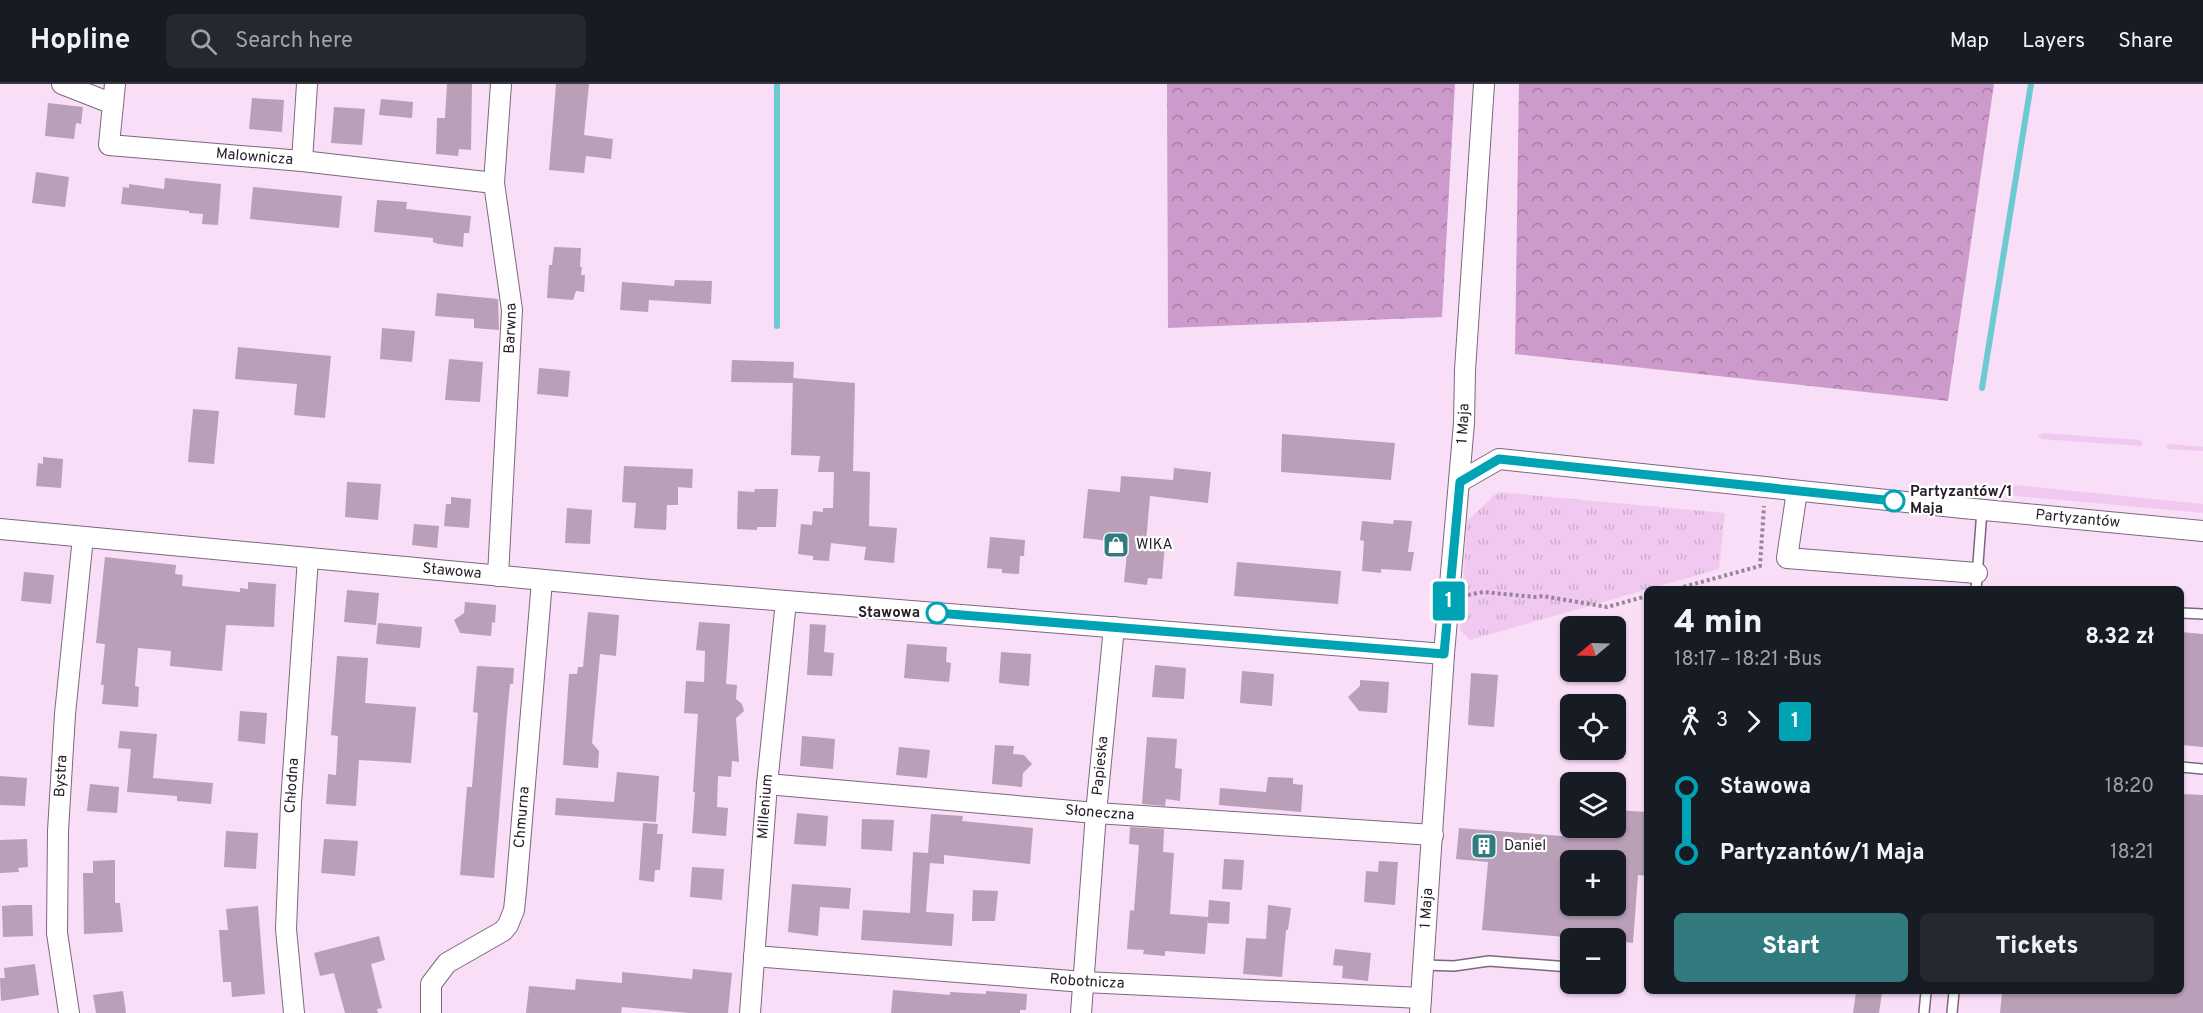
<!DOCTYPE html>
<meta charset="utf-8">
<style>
body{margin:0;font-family:Overpass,sans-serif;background:#242831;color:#f1f3f6;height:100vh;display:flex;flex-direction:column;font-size:22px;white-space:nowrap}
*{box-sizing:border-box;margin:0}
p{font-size:20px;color:#9ea1a6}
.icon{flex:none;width:33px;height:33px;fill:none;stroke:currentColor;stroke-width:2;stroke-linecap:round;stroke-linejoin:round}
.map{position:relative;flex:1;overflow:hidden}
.sheet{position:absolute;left:1644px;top:502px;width:540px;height:408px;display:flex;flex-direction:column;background:#171b24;border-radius:9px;box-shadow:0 2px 4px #0004}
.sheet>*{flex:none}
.badge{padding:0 12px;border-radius:4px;font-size:21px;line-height:39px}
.needle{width:39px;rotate:251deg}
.tools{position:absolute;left:1560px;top:532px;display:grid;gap:12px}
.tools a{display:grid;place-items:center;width:66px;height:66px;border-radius:9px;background:#171b24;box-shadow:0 2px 4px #0004;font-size:30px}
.map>.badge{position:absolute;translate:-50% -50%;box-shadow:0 0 0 3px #fff}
.legs{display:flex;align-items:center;gap:9px;height:66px;padding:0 30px;font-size:20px}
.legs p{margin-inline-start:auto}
.overview{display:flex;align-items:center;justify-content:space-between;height:102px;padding:0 30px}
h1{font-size:33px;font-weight:800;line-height:45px}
.button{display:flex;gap:12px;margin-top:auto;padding:12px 30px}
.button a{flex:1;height:69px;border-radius:9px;background:#317b7e;color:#fff;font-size:24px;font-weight:800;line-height:69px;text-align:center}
.button a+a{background:#242831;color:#f1f3f6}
ul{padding:0 30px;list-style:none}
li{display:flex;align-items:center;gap:21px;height:66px;font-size:22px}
li i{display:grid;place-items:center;width:9px;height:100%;margin:0 8px;background:currentColor}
li i::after{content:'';width:15px;height:15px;margin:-8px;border:4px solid;border-radius:50%;background:#171b24}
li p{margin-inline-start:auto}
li:first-child i{background:linear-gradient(#0000 50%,currentColor 0)}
li:last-child i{background:linear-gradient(currentColor 50%,#0000 0)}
header{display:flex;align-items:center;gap:36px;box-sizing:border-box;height:84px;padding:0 30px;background:#171b24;border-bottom:2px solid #363941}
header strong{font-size:28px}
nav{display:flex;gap:33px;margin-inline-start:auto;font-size:21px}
.search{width:420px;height:54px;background:#242831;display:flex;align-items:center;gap:15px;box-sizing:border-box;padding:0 21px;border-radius:9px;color:#9ea1a6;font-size:22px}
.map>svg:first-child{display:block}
.grass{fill:#f1c9f0}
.forest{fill:url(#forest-crowns)}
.park{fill:url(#park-tufts)}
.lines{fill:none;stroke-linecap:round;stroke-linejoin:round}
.stream{stroke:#6bcbd0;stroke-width:6}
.building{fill:#b99fb8;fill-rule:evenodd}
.lane-casing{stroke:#7e677e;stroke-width:12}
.street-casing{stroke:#7e677e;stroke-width:22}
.path{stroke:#978497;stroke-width:4;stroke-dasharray:3 3;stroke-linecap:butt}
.lane{stroke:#fff;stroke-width:9}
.street{stroke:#fff;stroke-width:20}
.line-1-casing{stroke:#fff;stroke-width:14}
.line-1{stroke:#00a3b4;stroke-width:9}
.stop-1-dot{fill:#fff;stroke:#00a3b4;stroke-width:3}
.labels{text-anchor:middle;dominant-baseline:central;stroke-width:4.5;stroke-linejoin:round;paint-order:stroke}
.street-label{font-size:15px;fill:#261c26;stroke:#fff}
.stop-label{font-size:15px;font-weight:bold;fill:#261c26;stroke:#fff;text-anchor:start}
.poi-label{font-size:15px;fill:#261c26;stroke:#fff;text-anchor:start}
</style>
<header>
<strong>Hopline</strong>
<div class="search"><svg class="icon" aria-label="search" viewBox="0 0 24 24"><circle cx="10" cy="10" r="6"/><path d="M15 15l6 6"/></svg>Search here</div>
<nav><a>Map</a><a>Layers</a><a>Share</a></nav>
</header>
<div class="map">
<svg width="2203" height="929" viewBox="0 0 2203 929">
<defs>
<pattern id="forest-crowns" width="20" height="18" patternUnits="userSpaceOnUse" patternTransform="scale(1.5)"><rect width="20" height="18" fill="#cd9acc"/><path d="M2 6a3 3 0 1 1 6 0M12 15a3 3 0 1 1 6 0" fill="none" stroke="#a67da5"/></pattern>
<pattern id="park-tufts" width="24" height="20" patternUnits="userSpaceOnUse" patternTransform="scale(1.5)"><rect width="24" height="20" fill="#f1c9f0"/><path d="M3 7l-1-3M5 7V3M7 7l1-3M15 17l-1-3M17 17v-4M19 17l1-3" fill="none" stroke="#ceacce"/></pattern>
</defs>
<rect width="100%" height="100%" fill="#f9def8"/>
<g class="grass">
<polygon points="2042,349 2140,356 2143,360 2140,362 2041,355 2038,352"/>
<polygon points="2169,360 2203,363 2203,367 2169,365 2166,362"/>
<polygon points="2015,401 2203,420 2203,429 2017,412 2013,411 2011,406"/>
</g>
<g class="forest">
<polygon points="1167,0 1455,0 1442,233 1168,244"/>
<polygon points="1519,0 1994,0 1948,317 1515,270"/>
</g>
<polygon class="park" points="1498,408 1725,429 1719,485 1470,556 1460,546 1467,437"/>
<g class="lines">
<g class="stream">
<polyline points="777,0 777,242"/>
<polyline points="1982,304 2031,0"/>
</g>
</g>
<g class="building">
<polygon points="447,0 472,0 471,66 459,65 458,72 436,70 437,34 445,34"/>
<polygon points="556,0 589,0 584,51 613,55 611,75 586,72 584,89 549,86"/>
<polygon points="252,14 284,16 282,48 249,45"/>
<polygon points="381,15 413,18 412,34 379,31"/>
<polygon points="48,19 83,23 81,40 76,39 74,55 45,52"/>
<polygon points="334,23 365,25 362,61 331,59"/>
<polygon points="36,88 69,93 65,123 32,119"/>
<polygon points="165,94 221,100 218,141 202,140 203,130 189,129 189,127 121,120 123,103 129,104 129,100 164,105"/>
<polygon points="253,103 342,112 339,144 250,135"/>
<polygon points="377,116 407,118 406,125 471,132 469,149 464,149 463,163 438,160 433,158 433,154 374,148"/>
<polygon points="554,163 581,164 580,183 582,183 581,191 585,191 584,208 576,207 573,216 547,214 549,181 552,181"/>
<polygon points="675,196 712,197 711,220 649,216 648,228 620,226 622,198 674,202"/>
<polygon points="437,209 498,215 499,246 474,244 474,235 435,232"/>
<polygon points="382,244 415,247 412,278 380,275"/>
<polygon points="238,263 331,272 325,334 294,331 297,300 235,295"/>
<polygon points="449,275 483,278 480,318 445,316"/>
<polygon points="732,276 794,278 793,299 731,298"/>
<polygon points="539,284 570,287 568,313 537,310"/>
<polygon points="793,294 855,299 853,387 870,388 869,442 897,444 894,479 864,476 866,463 831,459 829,477 813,476 813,472 798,470 801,440 812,441 813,427 823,428 823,424 833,424 834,388 818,388 820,372 791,371"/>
<polygon points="193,325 219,327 214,380 188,378"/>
<polygon points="1282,350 1395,359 1391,396 1281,388"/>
<polygon points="43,373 63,375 61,404 36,402 38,379 43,380"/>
<polygon points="624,382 693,385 692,404 678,403 678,421 667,421 666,446 634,444 636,419 622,418"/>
<polygon points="1174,384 1211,388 1208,419 1150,412 1146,458 1165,460 1162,495 1148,494 1147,501 1124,498 1128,459 1083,454 1088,405 1120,408 1121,392 1173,396"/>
<polygon points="347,398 381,400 378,436 345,433"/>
<polygon points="755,405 778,405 776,443 757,443 757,446 737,445 738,407 754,408"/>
<polygon points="451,413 471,415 469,444 444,442 446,420 451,420"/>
<polygon points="567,424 592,426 590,460 565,459"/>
<polygon points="1394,436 1412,437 1408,468 1414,468 1411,487 1381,485 1381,489 1362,487 1364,457 1360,456 1362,437 1393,440"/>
<polygon points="414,440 439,442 437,464 412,461"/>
<polygon points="990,453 1025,456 1024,472 1020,472 1019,490 1002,489 1002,485 987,484"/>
<polygon points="105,473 176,481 175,490 183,491 182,502 240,508 240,504 248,505 248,498 276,500 274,543 226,541 222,587 170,582 171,567 138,564 135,602 139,603 138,623 102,620 104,601 101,601 105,560 96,559"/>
<polygon points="1237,478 1341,487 1338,520 1234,512"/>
<polygon points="24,488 54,491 51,520 21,517"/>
<polygon points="347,506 379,509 376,541 344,538"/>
<polygon points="465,518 496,521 495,539 492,538 491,552 460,549 454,536 464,529"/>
<polygon points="588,528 619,531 616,572 600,570 592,659 599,667 598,684 563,681 569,590 577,590 578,583 583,583"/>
<polygon points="699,538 730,540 726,600 737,601 736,615 742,620 744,627 736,634 739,678 732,677 731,693 718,692 717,723 728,724 726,752 692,749 695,708 693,708 698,630 684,629 686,597 704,598 705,567 696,566"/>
<polygon points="378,539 422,543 420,564 376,560"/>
<polygon points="810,540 826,541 824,568 834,569 832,592 807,591"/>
<polygon points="2181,548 2203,550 2203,663 2181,661"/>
<polygon points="907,560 947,563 946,578 951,579 949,598 904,594"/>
<polygon points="1001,568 1031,570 1029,602 999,599"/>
<polygon points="337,572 368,574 365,619 416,623 411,679 359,676 356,722 326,720 328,690 336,691 338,652 331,651"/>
<polygon points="1155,581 1186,584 1184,615 1152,613"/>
<polygon points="477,582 514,584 513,600 510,600 507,631 494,794 460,791 467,703 472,703 478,629 473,628"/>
<polygon points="1242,587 1274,590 1272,622 1240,619"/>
<polygon points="1471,589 1498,591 1494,643 1468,641"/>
<polygon points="1360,596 1389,598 1387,629 1359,627 1348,613 1360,602"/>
<polygon points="240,627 267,629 265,660 238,657"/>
<polygon points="120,647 157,650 153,694 213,699 211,720 177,717 177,712 127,708 131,665 118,664"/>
<polygon points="802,652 835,655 833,685 800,682"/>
<polygon points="1147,653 1177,655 1175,684 1182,685 1180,717 1166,715 1165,722 1142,720"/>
<polygon points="995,661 1014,662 1013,670 1024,671 1032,680 1023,689 1022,703 992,700"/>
<polygon points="899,663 930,666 927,694 896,691"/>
<polygon points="617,688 659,692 656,738 555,731 556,714 614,718"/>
<polygon points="0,692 27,694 25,722 0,721"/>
<polygon points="1268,693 1293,694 1293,700 1303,701 1301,728 1219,721 1220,704 1266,708"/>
<polygon points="90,700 119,703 117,729 87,727"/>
<polygon points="2181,710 2203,711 2203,929 2000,929 2002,908 2181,908"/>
<path d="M1616 726 1647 728V792L1638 791 1633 859 1616 857V855H1588L1482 846 1488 778 1456 775 1459 744 1586 754 1587 744H1616ZM1570 777H1616V822H1570Z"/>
<polygon points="797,729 828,732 826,762 794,760"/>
<polygon points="931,730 963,732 962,737 1033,744 1030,780 944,771 944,780 930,779 926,828 954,830 952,862 861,856 863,826 910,829 913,768 928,769"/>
<polygon points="862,735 894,736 892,767 861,765"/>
<polygon points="643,739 658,740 657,750 663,750 660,786 655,786 654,798 639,796"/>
<polygon points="1130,743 1164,745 1163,768 1174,769 1170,830 1208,833 1209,816 1230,818 1229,840 1208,839 1208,834 1205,870 1165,867 1165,872 1143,870 1144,866 1127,865 1130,826 1134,827 1139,761 1129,760"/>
<polygon points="226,747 258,749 256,785 224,783"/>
<polygon points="27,755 28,783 18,784 19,788 0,789 0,756"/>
<polygon points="324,755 358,757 355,792 321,789"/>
<polygon points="1224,775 1244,776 1242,806 1222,805"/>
<polygon points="115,776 115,819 120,819 123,848 84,850 83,789 93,789 93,777"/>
<polygon points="1379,777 1398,778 1395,821 1364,818 1366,787 1378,788"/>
<polygon points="692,783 724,785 722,816 690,813"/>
<polygon points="792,800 851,804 849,825 820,823 818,852 788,848"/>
<polygon points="973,806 998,807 995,837 972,837"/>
<polygon points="15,821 32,821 33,852 3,853 2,822"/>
<polygon points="1268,821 1291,824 1288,846 1286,846 1282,893 1243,890 1246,854 1266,855"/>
<polygon points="258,822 265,910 232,913 231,898 223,898 219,846 228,846 226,825"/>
<polygon points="379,852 385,876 371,880 382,924 377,925 378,929 345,929 334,889 320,892 314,869"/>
<polygon points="1335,865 1371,869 1368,897 1342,894 1343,882 1333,881"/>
<polygon points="35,880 39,911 1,917 0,894 5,894 4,884"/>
<polygon points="693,885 732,889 728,929 689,929 622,923 621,929 526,929 529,902 575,906 576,895 622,899 622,888 692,895"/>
<polygon points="893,906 950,911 950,908 986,910 986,907 1027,910 1026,926 1020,926 1020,929 891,929"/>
<polygon points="123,907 126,929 96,929 93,911"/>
<polygon points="1856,908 1882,908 1879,929 1853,929"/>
</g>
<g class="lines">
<g class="lane-casing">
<g id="lane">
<polyline points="1976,506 1982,426"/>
<polyline points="2181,529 2203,530"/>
<polyline points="2181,683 2203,685"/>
<polyline points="1424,881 1454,882 1489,877 1570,883"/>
<polyline points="1924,929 1926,908"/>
<polyline points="1952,929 1954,908"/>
</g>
</g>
<g class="street-casing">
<g id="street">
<path id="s1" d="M62 0 113 20 109 61 302 77 494 99"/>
<polyline points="113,20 115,0"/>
<polyline points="302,77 307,0"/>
<path id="s2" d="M1459 398 1499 375 1963 424 2203 447"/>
<polyline points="1797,407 1787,474 1977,489"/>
<path id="s3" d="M0 445 651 506 1444 570"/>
<path id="s4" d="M498 492 512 226 494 99 501 0"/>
<path id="s5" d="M767 700 1096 729 1433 751"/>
<path id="s6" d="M754 872 1084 898 1421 914"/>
<path id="s7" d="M69 929 57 849 58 747 65 630 83 453"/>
<path id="s8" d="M294 929 286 845 291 719 308 474"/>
<path id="s9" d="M431 929V900L447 879 503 847 508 841 514 826 516 807 542 497"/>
<path id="s10" d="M750 929 767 700 786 517"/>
<path id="s11" d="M1081 929 1096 729 1114 543"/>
<path id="s12" d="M1420 929 1444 570 1464 339 1465 286 1484 0"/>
</g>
</g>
<g class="path">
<polyline points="1672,506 1760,482 1764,422"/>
<polyline points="1468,511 1483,508 1535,513 1543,512 1607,523 1647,512"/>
</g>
<use href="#lane" class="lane"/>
<use href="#street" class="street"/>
</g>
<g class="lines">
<g class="line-1-casing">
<polyline id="line-1" points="937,529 1444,570 1460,398 1499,375 1894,417"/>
</g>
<use href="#line-1" class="line-1"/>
</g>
<defs>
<g id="shop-square" transform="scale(1.35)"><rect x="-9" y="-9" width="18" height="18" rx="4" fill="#317b7e" stroke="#fff"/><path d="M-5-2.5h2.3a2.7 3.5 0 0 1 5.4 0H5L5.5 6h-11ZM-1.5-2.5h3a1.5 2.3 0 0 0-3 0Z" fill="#fff"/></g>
<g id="building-square" transform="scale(1.35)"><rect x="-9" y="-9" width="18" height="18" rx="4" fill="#317b7e" stroke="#fff"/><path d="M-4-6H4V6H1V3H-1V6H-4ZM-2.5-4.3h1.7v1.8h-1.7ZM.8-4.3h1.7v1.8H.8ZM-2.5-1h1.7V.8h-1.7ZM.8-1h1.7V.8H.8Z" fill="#fff"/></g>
</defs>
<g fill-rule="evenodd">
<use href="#shop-square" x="1116" y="461"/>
<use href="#building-square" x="1484" y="762"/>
</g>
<g class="stop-1-dot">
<circle cx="1894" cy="417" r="10"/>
<circle cx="937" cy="529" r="10"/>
</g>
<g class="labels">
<g class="street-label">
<text stroke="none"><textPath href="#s1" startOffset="242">Malownicza</textPath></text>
<text stroke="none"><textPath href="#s4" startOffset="248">Barwna</textPath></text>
<text stroke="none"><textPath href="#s12" startOffset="591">1 Maja</textPath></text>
<text stroke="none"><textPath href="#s2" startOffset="628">Partyzantów</textPath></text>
<text stroke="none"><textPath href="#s3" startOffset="454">Stawowa</textPath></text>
<text stroke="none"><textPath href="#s11" startOffset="248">Papieska</textPath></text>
<text stroke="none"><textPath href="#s7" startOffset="238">Bystra</textPath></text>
<text stroke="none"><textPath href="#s8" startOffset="228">Chłodna</textPath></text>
<text stroke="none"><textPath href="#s10" startOffset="207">Millenium</textPath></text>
<text stroke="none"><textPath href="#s5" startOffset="334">Słoneczna</textPath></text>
<text stroke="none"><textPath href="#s9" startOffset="237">Chmurna</textPath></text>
<text stroke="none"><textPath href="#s12" startOffset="105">1 Maja</textPath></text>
<text stroke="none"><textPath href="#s6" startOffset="334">Robotnicza</textPath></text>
</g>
<g class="stop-label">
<text x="1910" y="408">Partyzantów/1<tspan x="1910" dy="17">Maja</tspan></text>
<text x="920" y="529" text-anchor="end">Stawowa</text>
</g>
<g class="poi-label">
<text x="1136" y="461">WIKA</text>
<text x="1504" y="762">Daniel</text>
</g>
</g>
</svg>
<div class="tools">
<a><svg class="needle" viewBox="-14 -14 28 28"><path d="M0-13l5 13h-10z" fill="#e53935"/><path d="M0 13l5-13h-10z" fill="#9ea1a6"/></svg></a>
<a><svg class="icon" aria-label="locate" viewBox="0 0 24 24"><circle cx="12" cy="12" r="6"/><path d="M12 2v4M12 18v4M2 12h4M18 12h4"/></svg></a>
<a><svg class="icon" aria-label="layers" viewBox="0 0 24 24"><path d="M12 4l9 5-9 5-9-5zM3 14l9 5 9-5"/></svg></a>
<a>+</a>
<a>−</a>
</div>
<b class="badge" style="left:1449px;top:517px;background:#00a3b4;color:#fff">1</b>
<section class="sheet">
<div class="overview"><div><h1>4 min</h1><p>18:17 – 18:21 · Bus</p></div><b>8.32 zł</b></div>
<div class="legs"><svg class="icon" aria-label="walk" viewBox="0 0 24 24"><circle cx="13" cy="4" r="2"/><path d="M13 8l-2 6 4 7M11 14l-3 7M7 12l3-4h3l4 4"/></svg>3<svg class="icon" aria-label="forward" viewBox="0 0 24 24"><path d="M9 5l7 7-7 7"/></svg><b class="badge" style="background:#00a3b4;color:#fff">1</b></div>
<ul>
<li><i style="color:#00a3b4"></i><b>Stawowa</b><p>18:20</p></li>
<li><i style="color:#00a3b4"></i><b>Partyzantów/1 Maja</b><p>18:21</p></li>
</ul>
<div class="button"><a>Start</a><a>Tickets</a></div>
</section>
</div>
